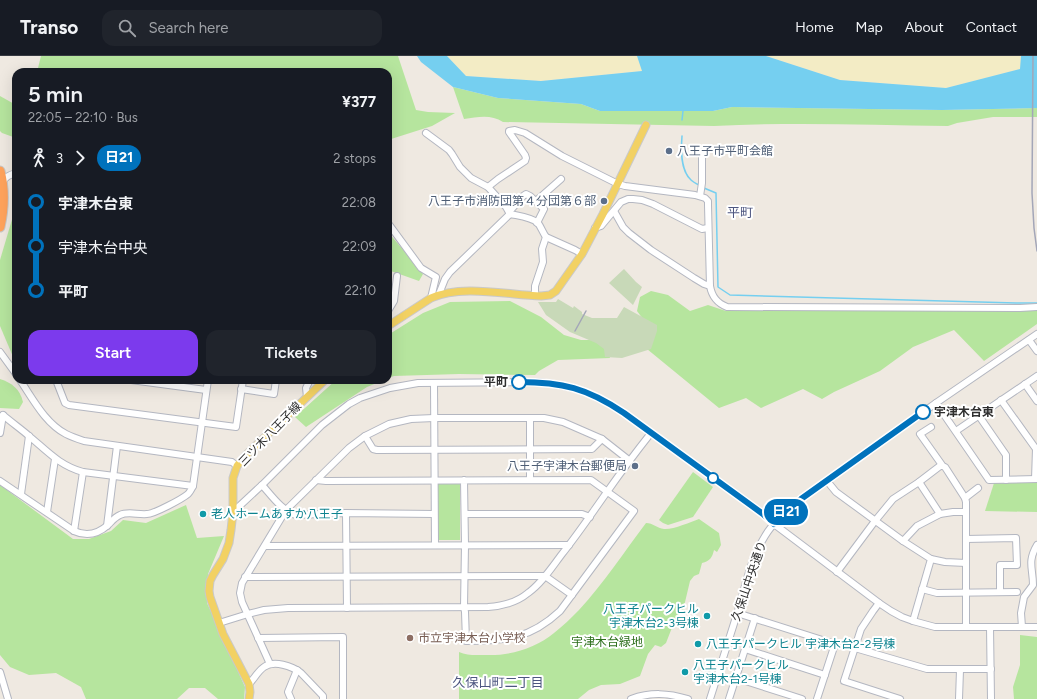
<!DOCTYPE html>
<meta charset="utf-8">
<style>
body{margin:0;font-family:Figtree,"Noto Sans JP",sans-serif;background:#20242c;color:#f1f3f6;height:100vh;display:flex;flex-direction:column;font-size:15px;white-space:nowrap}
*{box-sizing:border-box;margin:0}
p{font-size:13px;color:#9ea1a6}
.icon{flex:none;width:22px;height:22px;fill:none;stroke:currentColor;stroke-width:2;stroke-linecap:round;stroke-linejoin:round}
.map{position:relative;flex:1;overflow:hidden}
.side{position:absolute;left:12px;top:12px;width:380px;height:316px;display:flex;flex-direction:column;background:#171b24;border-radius:12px;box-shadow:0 4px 16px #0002}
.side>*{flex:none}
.badge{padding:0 8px;border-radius:13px;font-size:14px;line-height:26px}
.map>.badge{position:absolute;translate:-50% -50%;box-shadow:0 0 0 2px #fff}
.legs{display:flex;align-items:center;gap:6px;height:44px;padding:0 16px;font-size:13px}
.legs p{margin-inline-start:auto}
.head{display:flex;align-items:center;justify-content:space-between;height:68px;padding:0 16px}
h1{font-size:22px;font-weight:600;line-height:30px}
.button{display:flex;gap:8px;margin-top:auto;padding:8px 16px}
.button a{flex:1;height:46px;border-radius:12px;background:#7c3aed;color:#fff;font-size:16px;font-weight:600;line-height:46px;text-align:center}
.button a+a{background:#20242c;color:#f1f3f6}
ul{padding:0 16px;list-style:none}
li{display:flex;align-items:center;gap:14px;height:44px;font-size:15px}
li i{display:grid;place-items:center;width:6px;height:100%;margin:0 5px;background:currentColor}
li i::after{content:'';width:10px;height:10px;margin:-5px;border:3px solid;border-radius:50%;background:#171b24}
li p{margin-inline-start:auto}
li:first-child i{background:linear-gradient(#0000 50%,currentColor 0)}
li:last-child i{background:linear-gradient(currentColor 50%,#0000 0)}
header{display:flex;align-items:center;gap:24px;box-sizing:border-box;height:56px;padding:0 20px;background:#171b24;border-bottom:1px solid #363941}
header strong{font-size:19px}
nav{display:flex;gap:22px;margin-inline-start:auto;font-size:14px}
.search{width:280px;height:36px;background:#20242c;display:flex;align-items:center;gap:10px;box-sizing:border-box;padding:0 14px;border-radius:12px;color:#9ea1a6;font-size:15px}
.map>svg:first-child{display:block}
.green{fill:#b6e59e}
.sand{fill:#f3ecc5}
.cemetery{fill:#c8d9b8}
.water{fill:#75cff0}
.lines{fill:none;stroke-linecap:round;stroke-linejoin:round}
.stream{stroke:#75cff0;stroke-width:1.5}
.minor-casing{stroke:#b4b7c1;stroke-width:8}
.major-casing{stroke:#c9c9c9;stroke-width:9}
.highway-casing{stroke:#c9c9c9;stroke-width:11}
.minor{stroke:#fff;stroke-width:6}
.major{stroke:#f2d163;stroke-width:7}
.highway{stroke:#ffa35c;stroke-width:9}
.rail{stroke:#a3a6b8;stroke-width:1.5}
.line-1-casing{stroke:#fff;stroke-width:9}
.line-1{stroke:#0072bc;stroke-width:6}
.service-dot{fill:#5c6f8a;stroke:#fff;stroke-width:1.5}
.stop-1-dot{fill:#fff;stroke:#0072bc;stroke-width:2}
.culture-dot{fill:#0f9aa8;stroke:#fff;stroke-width:1.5}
.education-dot{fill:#8d6e63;stroke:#fff;stroke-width:1.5}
.labels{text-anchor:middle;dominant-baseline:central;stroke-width:4;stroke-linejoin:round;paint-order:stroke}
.service-label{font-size:12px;fill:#4e5e75;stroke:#fff;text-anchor:end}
.stop-label{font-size:12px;font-weight:bold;fill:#2e2e2e;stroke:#fff;text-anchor:end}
.street-label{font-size:12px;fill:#2e2e2e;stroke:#fff}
.culture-label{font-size:12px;fill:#0d838f;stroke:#fff;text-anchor:start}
.education-label{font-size:12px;fill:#785e54;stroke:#fff;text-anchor:start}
.park-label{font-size:12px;fill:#2c6e1b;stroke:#fff}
.neighbourhood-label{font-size:13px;fill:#4d5680;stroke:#fff}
</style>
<header>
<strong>Transo</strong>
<div class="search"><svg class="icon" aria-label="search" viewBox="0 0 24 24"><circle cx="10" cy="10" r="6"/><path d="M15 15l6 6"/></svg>Search here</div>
<nav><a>Home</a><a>Map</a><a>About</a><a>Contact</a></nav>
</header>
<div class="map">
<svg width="1037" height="643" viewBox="0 0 1037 643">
<rect width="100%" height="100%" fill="#efe9e1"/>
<g class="green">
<polygon points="41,0 398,0 416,54 428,56 455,57 432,70 388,84 388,16 37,16"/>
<path d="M453 31 498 42 581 48 600 55H713L732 51 942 54 1037 52V61H993L957 67 948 70C870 69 791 66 714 70L503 66C491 58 478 61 464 63Z"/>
<polygon points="0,40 16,49 16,82 2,77 0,75"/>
<polygon points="16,150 16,301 14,303 0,270 0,204"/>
<polygon points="388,176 405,196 423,218 419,225 388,214"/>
<polygon points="651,235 668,239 690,255 708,249 726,255 1037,255 1037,268 984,305 954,274 913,291 880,315 834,336 822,343 803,333 761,352 746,342 719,352 647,293 649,271 637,255 640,241"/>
<polygon points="510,245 541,261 564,279 581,284 604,284 610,302 558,304 539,315 535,319 459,318 394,320 388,322 388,279 423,257 450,246"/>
<path d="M0 323C12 327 20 333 23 346L19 353 0 352Z"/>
<polygon points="336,324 384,324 367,331 306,371 295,361"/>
<polygon points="693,416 713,431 693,461 668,469 663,467 659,464"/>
<polygon points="1037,423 1037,456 985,455 995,424"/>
<rect x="436" y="427" width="24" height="57"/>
<polygon points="0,429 73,483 89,483 111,475 123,464 146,467 186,449 197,482 224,480 208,518 207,547 245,631 244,643 218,643 205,632 189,632 177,643 86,643 81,631 56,617 29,619 10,611 0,599"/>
<path d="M699 463 719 477 721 489 717 496 714 494C712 502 710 505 702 507L699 518 694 520 690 525 681 563 673 569 666 587 661 591 655 589 648 598 640 620 620 628 601 629 589 634 578 643H459V596C467 600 477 599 486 599 510 600 536 592 554 577 563 570 571 562 579 554 604 527 624 496 646 467 653 467 657 472 664 473 672 474 691 466 699 463Z"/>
<polygon points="1020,579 1037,581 1037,643 1014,643 1013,631 1020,609"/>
</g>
<g class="sand">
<polygon points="447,0 637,0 643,15 541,25 466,20"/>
<polygon points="766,0 1021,0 1021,13 946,32 840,24"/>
</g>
<g class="cemetery">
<polygon points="624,213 636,226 642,231 633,249 609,227"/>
<polygon points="558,243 573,252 574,250 582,256 582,258 592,262 617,262 624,251 657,269 657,275 651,293 622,302 605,301 604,293 596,287 570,276 546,259 538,246 556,246"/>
</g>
<polygon class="water" points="417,0 447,0 466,20 541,25 642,15 637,0 766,0 840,24 946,32 1020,13 1021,0 1037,0 1037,52 942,54 732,51 713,55 600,55 581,48 498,42 453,31 421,6"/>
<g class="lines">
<g class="stream">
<polyline points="682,64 683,55"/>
<path d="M682 80C681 93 680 114 691 124 693 126 697 128 699 129"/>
<polyline points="704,132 716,137 718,231 730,239 1016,247 1037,247"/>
</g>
<g class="minor-casing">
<g id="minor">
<path d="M426 77 449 94 452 98 460 111 471 122 488 131 506 151 510 158C519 160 531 161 538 167 541 171 543 177 546 181L575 194 582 198"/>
<path d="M2 127C5 121 9 119 16 117"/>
<path d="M488 131 498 123 525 105 526 102 525 99 509 76V75L515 74 525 77 562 100 618 128 625 130 695 139 705 142 708 145V149L710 230C712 241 717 247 727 251L1020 252 1037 251"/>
<polyline points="700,140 702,127 702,96"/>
<polyline points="536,145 561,123"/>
<polyline points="614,155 623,171 629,177 651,194 694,222 704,228 710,230"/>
<polyline points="509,156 523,140 526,138 530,140 544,153 537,167"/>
<polyline points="388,167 421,212 436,221 431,242"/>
<polyline points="595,172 601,170 621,146 628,143 633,143 642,144 653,148 702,173 708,172"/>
<polyline points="439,238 445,223 450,216 510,158"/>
<polyline points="535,240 535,230 543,206 542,193 546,181"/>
<polyline points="388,255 394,245 397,220"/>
<polyline points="1029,284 1037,295"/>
<polyline points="0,296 16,318"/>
<path d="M20 324C33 343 45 367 66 378 72 381 78 383 84 385L232 406 237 410"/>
<polyline points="56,324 65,347 69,349 236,371 243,324"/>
<polyline points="131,324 206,334"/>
<polyline points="434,327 435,489"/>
<polyline points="1025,328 1037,345"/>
<polyline points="241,333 274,338 276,324"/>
<polyline points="307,341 306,332 310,324"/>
<polyline points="1001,344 1036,393 1037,393"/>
<polyline points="936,347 989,424 1037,423"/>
<path d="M3 359C11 366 21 373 29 380 47 395 60 410 83 416L193 430"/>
<polyline points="979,360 1006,399 1006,424"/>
<polyline points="530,362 530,424"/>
<polyline points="931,371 920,378 942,409 942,410 945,411 965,442 966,446 966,571"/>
<polyline points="956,375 1037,320"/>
<polyline points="0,377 3,359"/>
<polyline points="365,380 373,393 377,394 592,393 602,383"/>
<polyline points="1035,423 1036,393"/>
<path d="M316 424 326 425 591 424 634 455 560 555C530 583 506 585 466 585L465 556 464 551 465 489 464 424"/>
<path d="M0 425 74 475C87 481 98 478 108 469 112 465 115 461 120 459 128 455 138 459 147 458 154 458 182 443 188 438 190 436 192 432 193 430L208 324"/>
<polyline points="827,425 836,436 903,485 931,503 913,565"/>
<polyline points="919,426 940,458"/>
<path d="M262 429C271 439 283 456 296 459L346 457 434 458"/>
<polyline points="21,438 29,380"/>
<polyline points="965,442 978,432"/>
<polyline points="47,456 55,403"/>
<path d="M233 456 262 429 322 369 349 348 360 342 390 332 418 327 536 326C570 328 596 338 624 357L763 458 774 468 879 547 891 555 902 561 913 565 935 571H1037"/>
<polyline points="346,457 347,552"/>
<polyline points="465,458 582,458 590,461"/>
<polyline points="107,470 117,390"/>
<polyline points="74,475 83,416"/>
<polyline points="966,483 1016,482 1017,509 1000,509 1000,536"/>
<polyline points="903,485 917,470 940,458 953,456 966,456"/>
<polyline points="265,490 569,489"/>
<polyline points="931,503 945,506 966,507"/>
<polyline points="837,516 875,465 893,443 919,426 940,410 942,410"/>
<polyline points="245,521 545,520 572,539"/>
<polyline points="922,533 937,537 1017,536"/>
<polyline points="879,547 873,555 861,573 844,625 900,643"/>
<polyline points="737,557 835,588 817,643"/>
<path d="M219 567 248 558 264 554 288 552 488 551C503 550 516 547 528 537 542 527 552 511 562 498 578 478 592 457 607 436 621 416 636 396 651 377"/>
<polyline points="990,571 991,643"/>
<path d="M1022 571 1021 557 1024 541 1033 529C1033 512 1027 506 1037 489"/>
<polyline points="258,582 343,581 343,643"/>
<polyline points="855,592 927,613 991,613"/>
<polyline points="745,593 825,619"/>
<polyline points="270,608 242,546 240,537 242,527 286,454 349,392 365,380 389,368 411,363 434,362 544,362 563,366 602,383 630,405"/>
<polyline points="0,616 8,643"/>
<polyline points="736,622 802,643"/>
<path d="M249 628C254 623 258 615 264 611 274 604 292 610 301 617L323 640V643"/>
<polyline points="291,643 288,636 297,614"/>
<path d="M631 643C651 636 668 637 688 643"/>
<path d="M710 643C719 615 728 587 737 558 745 532 750 504 765 480 774 465 788 454 801 443L936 347 1037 278"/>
<polyline points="729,643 755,562"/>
<polyline points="959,643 960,614"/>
</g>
</g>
<g class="major-casing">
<g id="major">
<path d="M388 270 431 242C462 228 508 239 541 240L550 239 556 235 582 198 603 158 646 69"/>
<polyline points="249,643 250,636 249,628 223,578 210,541 209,535 210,525 213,519 223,503 229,487 231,474 233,456 233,422 237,410 245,400 325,324"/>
</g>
</g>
<g class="highway-casing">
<path id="highway" d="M0 115C5 134 4 153 0 171"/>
</g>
<use href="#minor" class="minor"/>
<use href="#major" class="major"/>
<use href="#highway" class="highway"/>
<g class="rail">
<polyline points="1033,0 1032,137 1034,172 1037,195"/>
<polyline points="575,275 586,255"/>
</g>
</g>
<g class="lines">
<g class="line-1-casing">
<path id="line-1" d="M519 326C562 326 587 332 624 357L763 458 774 468 784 458 801 443 923 356"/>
</g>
<use href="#line-1" class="line-1"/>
</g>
<g class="service-dot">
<circle cx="669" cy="95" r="4"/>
<circle cx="604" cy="145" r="4"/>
<circle cx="635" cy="410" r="4"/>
</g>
<g class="stop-1-dot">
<circle cx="519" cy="326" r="7"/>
<circle cx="923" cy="356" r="7"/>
<circle cx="713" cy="422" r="5"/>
</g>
<g class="culture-dot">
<circle cx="203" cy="458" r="4"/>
<circle cx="707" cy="560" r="4"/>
<circle cx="698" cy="588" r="4"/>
<circle cx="685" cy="616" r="4"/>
</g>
<circle class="education-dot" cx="410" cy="582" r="4"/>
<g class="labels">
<g class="service-label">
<text x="677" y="95" text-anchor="start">八王子市平町会館</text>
<text x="596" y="145">八王子市消防団第４分団第６部</text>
<text x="627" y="410">八王子宇津木台郵便局</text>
</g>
<g class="stop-label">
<text x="508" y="326">平町</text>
<text x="934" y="356" text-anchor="start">宇津木台東</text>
</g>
<g class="street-label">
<text transform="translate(270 378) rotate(-46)">三ツ木八王子線</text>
<text transform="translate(749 525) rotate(-71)">久保山中央通り</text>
</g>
<g class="culture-label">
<text x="211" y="458">老人ホームあすか八王子</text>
<text x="699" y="553" text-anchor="end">八王子パークヒル<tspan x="699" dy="14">宇津木台2-3号棟</tspan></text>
<text x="706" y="588">八王子パークヒル 宇津木台2-2号棟</text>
<text x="693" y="609">八王子パークヒル<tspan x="693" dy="14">宇津木台2-1号棟</tspan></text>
</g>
<g class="education-label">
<text x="418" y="582">市立宇津木台小学校</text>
</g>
<g class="park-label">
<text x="607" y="586">宇津木台緑地</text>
</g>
<g class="neighbourhood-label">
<text x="740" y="156">平町</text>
<text x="498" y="626">久保山町二丁目</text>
</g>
</g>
</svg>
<b class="badge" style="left:786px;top:456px;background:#0072bc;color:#fff">日21</b>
<section class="side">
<div class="head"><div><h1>5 min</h1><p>22:05 – 22:10 · Bus</p></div><b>¥377</b></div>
<div class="legs"><svg class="icon" aria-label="walk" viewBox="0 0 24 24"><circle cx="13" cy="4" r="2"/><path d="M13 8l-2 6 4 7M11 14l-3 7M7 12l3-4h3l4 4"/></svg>3<svg class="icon" aria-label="forward" viewBox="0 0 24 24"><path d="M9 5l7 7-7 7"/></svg><b class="badge" style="background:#0072bc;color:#fff">日21</b><p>2 stops</p></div>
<ul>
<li><i style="color:#0072bc"></i><b>宇津木台東</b><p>22:08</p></li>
<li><i style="color:#0072bc"></i><span>宇津木台中央</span><p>22:09</p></li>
<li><i style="color:#0072bc"></i><b>平町</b><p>22:10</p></li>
</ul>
<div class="button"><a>Start</a><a>Tickets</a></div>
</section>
</div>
